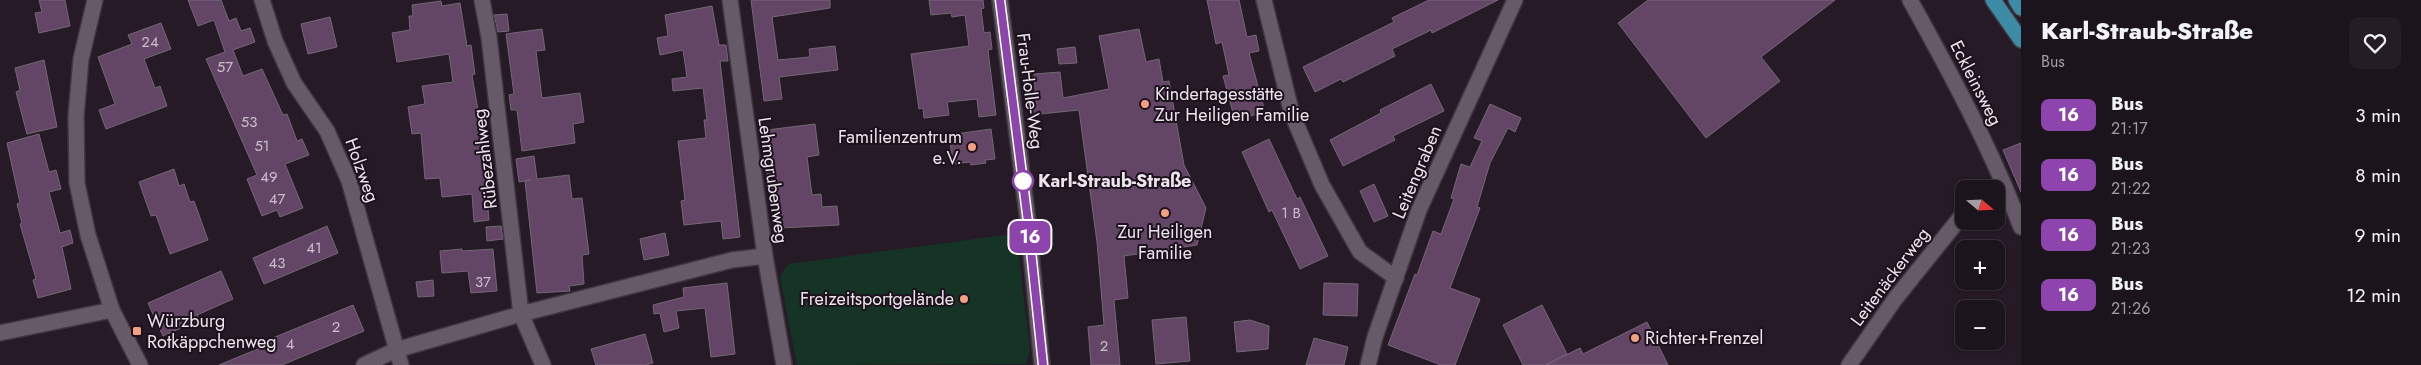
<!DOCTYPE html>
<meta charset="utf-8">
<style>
body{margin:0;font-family:Jost,sans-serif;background:#251d25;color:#f1f3f6;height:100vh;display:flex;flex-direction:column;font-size:19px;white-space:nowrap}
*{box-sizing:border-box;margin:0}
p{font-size:16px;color:#a09ea3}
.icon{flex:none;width:28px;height:28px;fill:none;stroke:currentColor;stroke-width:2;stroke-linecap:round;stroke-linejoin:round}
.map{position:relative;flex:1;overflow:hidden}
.details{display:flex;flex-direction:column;background:#1c141c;width:400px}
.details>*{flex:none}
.badge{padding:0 10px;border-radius:8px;font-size:18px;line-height:32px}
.needle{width:32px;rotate:109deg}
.tools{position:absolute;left:1955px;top:180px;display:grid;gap:10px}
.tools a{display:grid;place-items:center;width:50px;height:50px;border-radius:10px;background:#1c141c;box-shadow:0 1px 4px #0004,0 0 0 1px #3a333b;font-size:25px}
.map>.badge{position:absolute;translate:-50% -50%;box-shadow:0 0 0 2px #fff}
.round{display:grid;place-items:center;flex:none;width:52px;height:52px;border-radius:10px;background:#251d25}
.summary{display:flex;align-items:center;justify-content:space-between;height:85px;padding:0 20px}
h1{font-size:24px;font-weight:800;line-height:38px}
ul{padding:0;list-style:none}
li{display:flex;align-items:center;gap:15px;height:60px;padding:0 20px}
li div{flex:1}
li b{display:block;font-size:19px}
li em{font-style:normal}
li .badge{min-width:55px;font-weight:700;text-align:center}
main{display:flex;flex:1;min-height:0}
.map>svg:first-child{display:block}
.green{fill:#163425}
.building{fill:#634666;stroke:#746775}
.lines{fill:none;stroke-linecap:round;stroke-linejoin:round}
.minor-casing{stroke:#3f3640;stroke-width:18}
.primary-casing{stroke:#3f3640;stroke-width:18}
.minor{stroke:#675a68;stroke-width:15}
.primary{stroke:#3d8ca6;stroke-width:15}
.line-casing{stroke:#fff;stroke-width:11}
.line{stroke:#8e44ad;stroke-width:8}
.poi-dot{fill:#f3a081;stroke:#1c111d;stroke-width:2}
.stop-dot{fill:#fff;stroke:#8e44ad;stroke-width:2.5}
.labels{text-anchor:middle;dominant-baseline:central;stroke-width:4;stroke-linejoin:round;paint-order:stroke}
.number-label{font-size:15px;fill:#cabdcb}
.street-label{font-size:18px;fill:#ede5ed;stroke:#1c111d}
.poi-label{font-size:18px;fill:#ede5ed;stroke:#1c111d;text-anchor:start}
.stop-label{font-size:18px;font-weight:bold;fill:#ede5ed;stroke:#1c111d;text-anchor:start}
</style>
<main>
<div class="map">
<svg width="2021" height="365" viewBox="0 0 2021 365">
<rect width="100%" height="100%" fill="#251a26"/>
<polygon class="green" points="1005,235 1017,242 1030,349 1026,364 797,365 780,277 788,264"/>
<g class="building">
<polygon points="39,0 65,0 70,26 39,33 35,13 42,12"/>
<polygon points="188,0 221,0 229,21 236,18 241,31 250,28 255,42 233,50 243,76 262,69 283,115 287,114 297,141 302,139 309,155 285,164 303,208 280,217 277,210 262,216 247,179 257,175 206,59 225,52 214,20 198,26"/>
<polygon points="751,0 830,0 830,8 772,17 778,60 810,57 809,49 835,46 838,70 779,77 782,99 764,101"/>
<polygon points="929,0 983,0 984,8 981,9 984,33 990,32 992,49 988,50 996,115 979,117 977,99 947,102 949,115 924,118 923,108 919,109 911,54 969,46 965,15 952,17 951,13 931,15"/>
<polygon points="1207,0 1239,0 1247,37 1256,35 1259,51 1249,53 1265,112 1235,120 1223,76 1229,75 1222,42 1216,44"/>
<polygon points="1429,0 1498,0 1432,33 1431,30 1392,49 1395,56 1343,82 1341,79 1315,92 1303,67 1394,22 1392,18"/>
<polygon points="1648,0 1835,0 1761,57 1780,81 1706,138 1618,23"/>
<polygon points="441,1 442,6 460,3 467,46 471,45 475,74 472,75 480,122 489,220 474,222 472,194 442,197 440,178 425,179 421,133 412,134 408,107 425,104 422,86 453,82 449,54 397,62 392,33 410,30 409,16 413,16 412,5"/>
<polygon points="712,6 719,45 726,45 728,61 720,61 740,237 723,239 721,221 684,225 681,201 685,200 678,141 706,138 704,120 707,120 703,88 673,91 672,79 687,77 683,50 660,55 657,38 668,36 665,15"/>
<polygon points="507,14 509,31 498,32 494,15"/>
<polygon points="330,17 337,47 308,54 301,24"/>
<polygon points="161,23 171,49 144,59 155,88 160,86 167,106 106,129 99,110 115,104 98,57 132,44 128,35"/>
<polygon points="542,29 545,50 536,51 542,98 580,93 584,122 573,124 575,143 522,151 517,110 511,110 509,95 514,94 506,34"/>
<polygon points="1139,29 1146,62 1159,59 1163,82 1169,81 1184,165 1206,208 1197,245 1124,256 1128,298 1114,300 1120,365 1091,365 1088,327 1104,325 1097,242 1079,110 1030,115 1029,105 1036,104 1034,74 1060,72 1063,98 1109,89 1099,36"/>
<polygon points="1075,47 1077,63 1059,64 1057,49"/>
<polygon points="44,60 57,127 27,134 16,92 20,90 15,68"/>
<polygon points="1431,84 1444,111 1393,136 1395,140 1343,166 1330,140 1381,113 1380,110"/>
<polygon points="1490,104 1521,118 1515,132 1508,128 1490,163 1477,207 1480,208 1450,288 1480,299 1455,365 1441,365 1388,345 1415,274 1417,275 1433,231 1441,234 1454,199 1451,198 1461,164 1470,167 1482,141 1474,138"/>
<polygon points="815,124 819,155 807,157 812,195 821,194 822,207 837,206 839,225 780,228 776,188 768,189 767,171 772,170 767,130"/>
<polygon points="991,129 995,159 985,160 986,163 971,165 970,162 953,164 949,135"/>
<polygon points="39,134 49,172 56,170 61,189 49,192 60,233 70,230 73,243 62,247 71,289 38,298 33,280 36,279 20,224 22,223 17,204 20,203 7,143"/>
<polygon points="1269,139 1297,199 1300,197 1328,256 1300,269 1272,210 1269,212 1242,152"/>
<polygon points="2021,143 2021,192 2003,150"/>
<polygon points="534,156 537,179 569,175 572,199 582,198 589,254 582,255 584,284 569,286 570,291 537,293 525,181 531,180 519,182 516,159"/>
<polygon points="174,169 179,186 184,184 190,202 194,201 208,240 170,254 156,215 151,216 139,182"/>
<polygon points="1374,184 1388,216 1374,222 1360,191"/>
<polygon points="327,226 338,253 264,284 253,258"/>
<polygon points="501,226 503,239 487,241 486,227"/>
<polygon points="665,233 669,255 644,260 640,239"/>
<polygon points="462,249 462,251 493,249 497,291 471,293 468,271 442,273 440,251"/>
<polygon points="221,271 233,299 197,315 199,320 163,336 148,303"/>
<polygon points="433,280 434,296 418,297 416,282"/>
<polygon points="727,283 735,354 711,357 705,308 676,311 679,328 664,332 660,313 654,314 653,305 684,297 683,288"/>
<polygon points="1324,283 1358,284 1357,316 1323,315"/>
<polygon points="353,305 364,331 282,365 219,365 265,346 263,342"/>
<polygon points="1542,305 1567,354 1545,365 1523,365 1503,325"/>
<polygon points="1186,317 1190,361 1156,364 1152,320"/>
<polygon points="1250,320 1269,326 1268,349 1237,352 1234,322"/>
<polygon points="1647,322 1668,365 1546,365 1580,348 1583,354"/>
<polygon points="645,334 653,363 645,365 596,365 591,349"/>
<polygon points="1314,338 1348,347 1344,365 1306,365"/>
</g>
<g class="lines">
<g class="minor-casing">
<g id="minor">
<polyline points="95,0 81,59 76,116 77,183 88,235 112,310 140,365"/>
<polyline points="262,0 275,41 294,83 327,131 349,181 401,365"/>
<polyline points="482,0 489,37 521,314 543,365"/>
<polyline points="730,0 765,256 784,365"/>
<polyline points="1000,0 1028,222 1042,365"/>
<polyline points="1264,0 1292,114 1322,185 1360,252 1396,278"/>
<path d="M1910 0C1951 74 1991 148 2021 227"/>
<polyline points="0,333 112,310"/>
<polyline points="364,365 396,350 521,314 732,260 765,256"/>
<polyline points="1368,365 1375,337 1419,210 1515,0"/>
<polyline points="1849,365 1895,299 1964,213"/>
</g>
</g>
<g class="primary-casing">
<g id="primary">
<polyline points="1993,0 2021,40"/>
<polyline points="2016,0 2021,8"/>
</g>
</g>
<use href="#minor" class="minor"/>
<use href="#primary" class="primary"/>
</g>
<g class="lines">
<g class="line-casing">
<polyline id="line" points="1000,0 1028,222 1043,365"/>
</g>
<use href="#line" class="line"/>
</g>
<g class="poi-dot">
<circle cx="1145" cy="104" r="5"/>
<circle cx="972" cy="147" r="5"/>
<circle cx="1165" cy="213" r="5"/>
<circle cx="964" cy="299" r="5"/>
<rect x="132" y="326" width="10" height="10" rx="2.5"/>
<circle cx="1635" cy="338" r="5"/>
</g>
<circle class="stop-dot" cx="1023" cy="181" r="10"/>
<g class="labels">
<g class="number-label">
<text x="150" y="42">24</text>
<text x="225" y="67">57</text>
<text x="249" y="122">53</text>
<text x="262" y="146">51</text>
<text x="269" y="177">49</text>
<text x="277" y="199">47</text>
<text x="1291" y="213">1 B</text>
<text x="314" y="248">41</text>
<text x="277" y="263">43</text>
<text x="483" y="282">37</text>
<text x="336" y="327">2</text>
<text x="290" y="344">4</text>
<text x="1104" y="346">2</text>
</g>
<g class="street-label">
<text transform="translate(1976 83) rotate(63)">Eckleinsweg</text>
<text transform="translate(1030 91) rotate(83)">Frau-Holle-Weg</text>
<text transform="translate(485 159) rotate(-97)">Rübezahlweg</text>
<text transform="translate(362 170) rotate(70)">Holzweg</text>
<text transform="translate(1417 172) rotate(-67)">Leitengraben</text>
<text transform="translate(773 180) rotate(82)">Lehmgrubenweg</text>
<text transform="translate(1890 277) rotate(-53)">Leitenäckerweg</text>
</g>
<g class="poi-label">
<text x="1155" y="94">Kindertagesstätte<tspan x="1155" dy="21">Zur Heiligen Familie</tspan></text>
<text x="962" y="137" text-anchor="end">Familienzentrum<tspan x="962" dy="21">e.V.</tspan></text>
<text x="1165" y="232" text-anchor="middle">Zur Heiligen<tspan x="1165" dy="21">Familie</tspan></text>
<text x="954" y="299" text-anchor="end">Freizeitsportgelände</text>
<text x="147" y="321">Würzburg<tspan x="147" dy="21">Rotkäppchenweg</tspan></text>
<text x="1645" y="338">Richter+Frenzel</text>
</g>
<g class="stop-label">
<text x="1038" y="181">Karl-Straub-Straße</text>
</g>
</g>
</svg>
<div class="tools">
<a><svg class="needle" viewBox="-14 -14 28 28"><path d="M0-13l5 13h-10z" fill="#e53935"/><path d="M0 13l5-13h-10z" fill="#a09ea3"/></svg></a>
<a>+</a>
<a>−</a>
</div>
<b class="badge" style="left:1030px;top:237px;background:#8e44ad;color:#fff">16</b>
</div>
<section class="details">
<div class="summary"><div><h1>Karl-Straub-Straße</h1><p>Bus</p></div><a class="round"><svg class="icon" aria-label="heart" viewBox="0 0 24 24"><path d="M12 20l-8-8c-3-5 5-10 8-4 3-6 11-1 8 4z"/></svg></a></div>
<ul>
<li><span class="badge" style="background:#8e44ad;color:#fff">16</span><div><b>Bus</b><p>21:17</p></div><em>3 min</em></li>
<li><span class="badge" style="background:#8e44ad;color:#fff">16</span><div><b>Bus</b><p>21:22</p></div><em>8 min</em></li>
<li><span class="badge" style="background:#8e44ad;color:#fff">16</span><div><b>Bus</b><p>21:23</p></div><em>9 min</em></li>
<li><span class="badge" style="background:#8e44ad;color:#fff">16</span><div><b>Bus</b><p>21:26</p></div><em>12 min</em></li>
</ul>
</section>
</main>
